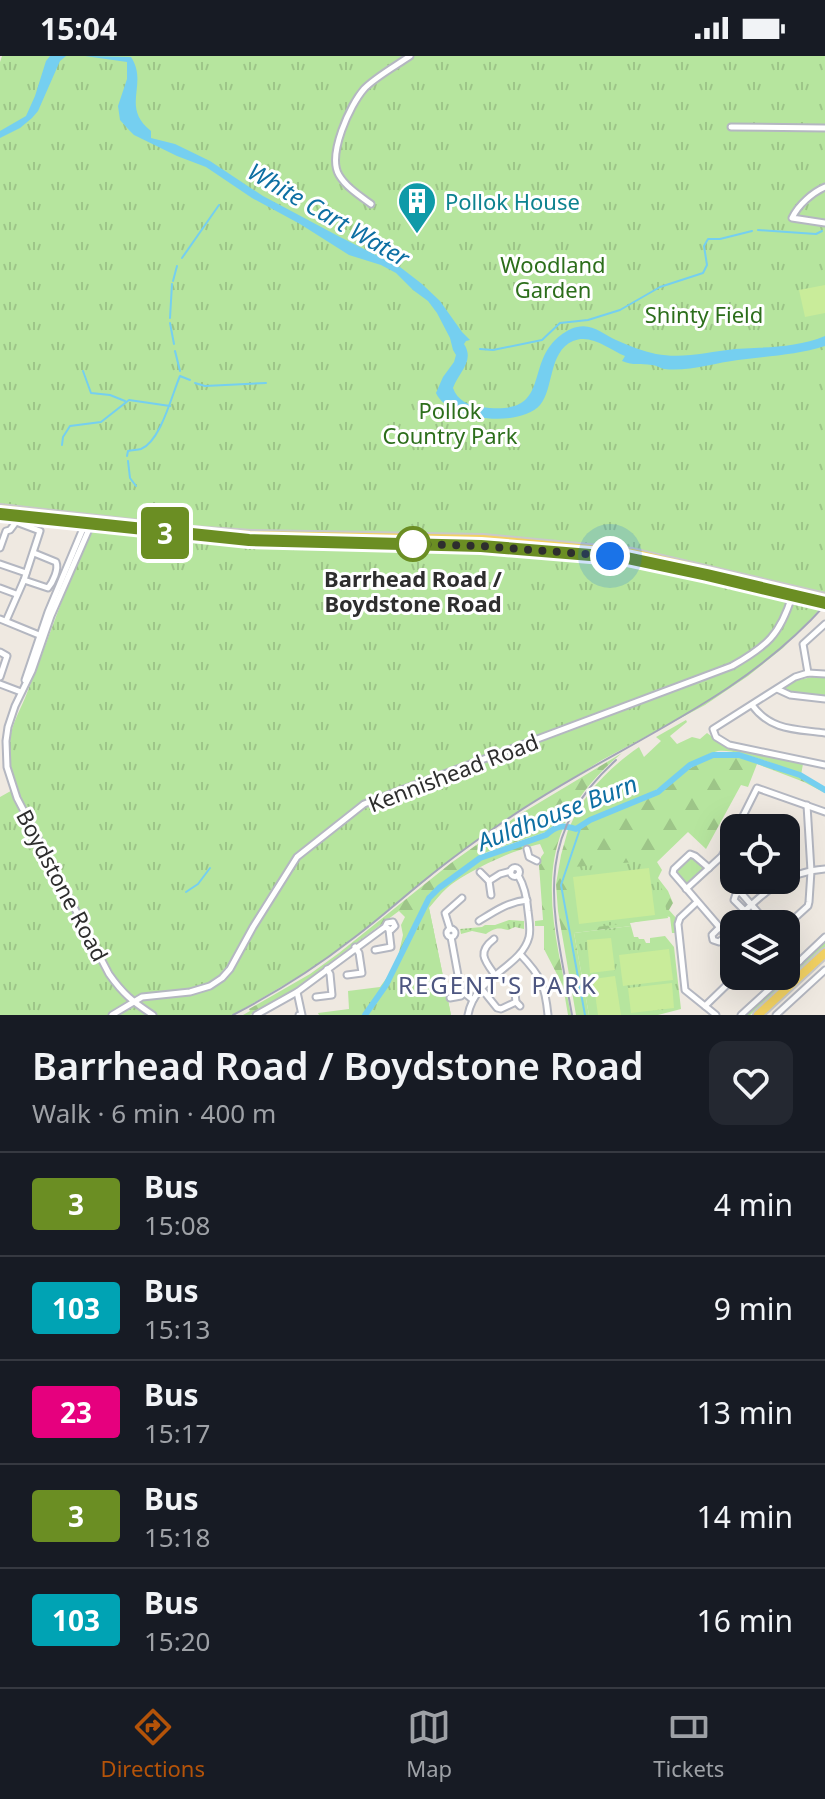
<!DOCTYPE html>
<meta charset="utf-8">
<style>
body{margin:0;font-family:"Noto Sans",sans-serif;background:#242831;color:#f1f3f6;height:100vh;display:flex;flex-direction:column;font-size:30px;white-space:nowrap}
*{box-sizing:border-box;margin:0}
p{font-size:26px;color:#9ea1a6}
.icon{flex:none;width:44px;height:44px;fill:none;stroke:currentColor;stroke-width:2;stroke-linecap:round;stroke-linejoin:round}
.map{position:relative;height:959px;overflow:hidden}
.drawer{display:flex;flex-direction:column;background:#171b24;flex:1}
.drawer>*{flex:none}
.badge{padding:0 16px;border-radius:6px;font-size:28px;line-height:52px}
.fabs{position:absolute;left:720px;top:758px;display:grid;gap:16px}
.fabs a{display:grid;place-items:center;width:80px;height:80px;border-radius:16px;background:#171b24;box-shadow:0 8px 32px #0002;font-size:40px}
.you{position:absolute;width:40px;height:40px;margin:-20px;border:6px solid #fff;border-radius:50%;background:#1a73e8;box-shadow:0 0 0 12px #1a73e833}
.map>.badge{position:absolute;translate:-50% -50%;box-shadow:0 0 0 4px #fff}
.round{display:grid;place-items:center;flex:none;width:84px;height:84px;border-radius:16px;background:#242831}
.headline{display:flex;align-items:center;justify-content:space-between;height:136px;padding:0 32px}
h1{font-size:38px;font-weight:600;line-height:60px}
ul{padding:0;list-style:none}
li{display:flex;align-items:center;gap:24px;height:104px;padding:0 32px;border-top:2px solid #363941}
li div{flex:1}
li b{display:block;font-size:30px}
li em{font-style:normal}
li .badge{min-width:88px;font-weight:700;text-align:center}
.status{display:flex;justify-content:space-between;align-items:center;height:56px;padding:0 40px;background:#171b24;direction:ltr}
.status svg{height:22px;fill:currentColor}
.tabs{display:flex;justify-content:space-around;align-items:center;height:112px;border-top:2px solid #363941;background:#171b24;font-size:22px;color:#9ea1a6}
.tabs a{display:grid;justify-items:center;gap:4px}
.tabs .selected{color:#b45309}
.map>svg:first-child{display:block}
.grass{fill:#b6e59e}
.forest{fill:url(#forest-firs)}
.park{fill:url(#park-tufts)}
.pitch{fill:#c9ec9a}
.water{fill:#75cff0}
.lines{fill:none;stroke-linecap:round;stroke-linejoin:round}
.stream{stroke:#75cff0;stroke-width:2}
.river{stroke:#75cff0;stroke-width:6}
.minor-casing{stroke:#b4b7c1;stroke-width:9}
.major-casing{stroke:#c9c9c9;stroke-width:12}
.minor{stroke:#fff;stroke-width:5}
.major{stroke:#f2d163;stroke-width:8}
.rail{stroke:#a3a6b8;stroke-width:2}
.line-casing{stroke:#fff;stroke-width:18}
.line{stroke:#6b8e23;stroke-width:12}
.walk{stroke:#2e2e2e;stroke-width:8;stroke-dasharray:0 14.4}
.stop-dot{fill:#fff;stroke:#6b8e23;stroke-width:4}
.labels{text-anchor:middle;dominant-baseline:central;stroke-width:6;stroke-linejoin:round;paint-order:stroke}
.culture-label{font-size:22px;fill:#0d838f;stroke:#fff;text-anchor:start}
.park-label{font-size:22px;fill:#2c6e1b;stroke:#fff}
.stop-label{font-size:22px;font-weight:bold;fill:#2e2e2e;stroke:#fff}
.street-label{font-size:22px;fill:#2e2e2e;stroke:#fff}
.water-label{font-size:24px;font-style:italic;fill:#0d6fa3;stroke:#fff}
.neighbourhood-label{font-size:24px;letter-spacing:2px;fill:#4d5680;stroke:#fff}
</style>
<div class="status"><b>15:04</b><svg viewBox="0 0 49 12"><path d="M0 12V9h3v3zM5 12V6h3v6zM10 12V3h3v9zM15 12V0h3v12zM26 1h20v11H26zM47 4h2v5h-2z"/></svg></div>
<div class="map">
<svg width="825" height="959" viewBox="0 0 825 959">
<defs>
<pattern id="forest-firs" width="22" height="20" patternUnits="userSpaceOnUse" patternTransform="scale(2)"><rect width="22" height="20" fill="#b6e59e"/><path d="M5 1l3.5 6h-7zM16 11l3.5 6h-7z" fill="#9dc588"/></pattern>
<pattern id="park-tufts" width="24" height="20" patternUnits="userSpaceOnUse" patternTransform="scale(2)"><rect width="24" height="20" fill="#b6e59e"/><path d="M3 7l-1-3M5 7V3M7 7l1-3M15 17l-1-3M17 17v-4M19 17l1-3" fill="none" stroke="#9dc588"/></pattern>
</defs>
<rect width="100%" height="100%" fill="#efe9e1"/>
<g class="grass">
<polygon points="812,621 825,622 825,641 784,634 785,630 794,625"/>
<path d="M686 664 687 666 670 680 677 688 692 681 700 683 707 677 725 690 803 708 801 719C783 711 736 692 718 695 705 698 690 708 679 716 669 723 661 732 649 738 625 750 598 756 577 772L570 770C584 737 609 712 639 691L644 701 661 685 656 681Z"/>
<path d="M692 800 703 811C701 818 691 828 685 829L676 818V815Z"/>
<polygon points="825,884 825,891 750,959 743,959"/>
</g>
<g class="forest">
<path d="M622 697C598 717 579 738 565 767 557 767 551 770 546 776L484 797 429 838 411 873 396 909 403 879 401 869 405 861 399 855 296 932 250 959H243L250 955 249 953 310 918 339 897 451 807 517 760Z"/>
<path d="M724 699C753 701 805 719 825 737L804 726 757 708 748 731 741 729 706 793 688 776 657 806 662 814 658 822 668 835 673 847 669 854 677 863V877H672L670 861 666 860 630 867 631 870 574 877 589 959H576L558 855 556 828 561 799 568 774C581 775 585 767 596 762 617 754 641 748 660 735 683 719 694 704 724 699Z"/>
<path d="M564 770C538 830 560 898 571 959H568L563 930 544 893V870H535V865L543 864 539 809 541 807V801L544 797 540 788C515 793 467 815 447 832 440 838 435 845 429 852L451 959H368L400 906 426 849 435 838 481 804 546 781 552 775Z"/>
</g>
<g class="park">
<path d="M2 0H825V548L783 592 748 620 705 649 602 704 512 760 459 797 371 869 313 912 233 959H0V741L16 732C11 716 8 700 10 683 12 668 19 656 25 642 42 600 57 556 74 514 82 497 92 480 94 462L0 450V6Z"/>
<polygon points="648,805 662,833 668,862 573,874 568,838 573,811"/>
<polygon points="429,852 451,959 319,959 318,957 349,953 348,935 380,931 396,909"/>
<path d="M509 864 524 865V873L515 871 508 874C499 872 496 871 486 878L472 875 461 878 460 873 482 871 485 869H495Z"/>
<polygon points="631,870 634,881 638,881 639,883 644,883 646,887 650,887 650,882 665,880 674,891 681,953 658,959 589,959 574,877"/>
</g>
<g class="pitch">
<polygon points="825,229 825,257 805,261 799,234"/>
<polygon points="649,812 655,859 579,868 573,821"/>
<polygon points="611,882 615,914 590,917 587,884"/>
<polygon points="669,893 673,924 623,930 619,899"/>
<polygon points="615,920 621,959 598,959 593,923"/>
<polygon points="672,927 674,952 631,957 628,932"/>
</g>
<g class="water">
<polygon points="50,0 66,0 60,5 38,55 32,62 20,72 0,82 0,75 26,60 35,40 46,5"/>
<path d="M85 0 131 1C149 28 120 51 151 75V82L175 88 210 105 263 140 340 181 400 211 422 228 440 245 462 276 470 284 466 285 464 288C475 305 459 316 453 332 457 344 469 350 481 351 555 361 522 308 561 279 565 276 571 272 577 271 592 267 603 278 616 284 629 290 643 295 656 298 683 303 708 296 735 293 766 291 796 292 825 280V290C797 299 768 300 738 304 714 307 688 316 664 313 660 312 656 309 652 309 640 307 634 310 622 305L625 300C610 294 591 277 573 285 548 296 554 333 540 349 520 372 448 365 436 337L443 321 454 306 456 299 453 294 450 282 437 257 428 245 413 234 396 217 381 209 349 199 300 168 252 142 206 111 177 100 134 79 128 73 120 64 118 50 127 23V6Z"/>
</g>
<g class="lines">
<g class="stream">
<polyline points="758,174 816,178 822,175"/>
<polyline points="182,202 219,149"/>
<polyline points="173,225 177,210"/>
<polyline points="170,262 172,228"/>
<polyline points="170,267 174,288"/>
<polyline points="480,293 493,294 542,284 560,267 588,264 620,254 660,231 703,217 707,209 704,190 708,183 720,183 752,175"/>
<polyline points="175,295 180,315"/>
<polyline points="83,315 91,337 110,339 125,345"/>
<polyline points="195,327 205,330 266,327"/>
<polyline points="62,389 63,381 70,370 101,366 129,344 170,350"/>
<path d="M127 400 128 395C132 394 137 394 141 393 161 385 172 338 180 320L190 324"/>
<polyline points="128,405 130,422 136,430"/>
<polyline points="581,770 561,829 585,959"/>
<polyline points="186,836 198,828 210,812"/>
</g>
<path class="river" d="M365 959 386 929 429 842 439 832 480 802 546 779C557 769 563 769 576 773L590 764 658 736 690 709 713 699H739L800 719 825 734"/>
<g class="minor-casing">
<g id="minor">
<polyline points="731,71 825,72"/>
<path d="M825 131C813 136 798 149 792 162L825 167"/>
<path d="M371 148C360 140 346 131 339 119 327 99 350 49 364 33 374 22 397 9 410 0"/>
<path d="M93 464 51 560 32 615 15 650 8 671 6 685 7 711 17 742 109 918C123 938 133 946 153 959"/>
<polyline points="0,492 6,475 10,474 16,466 40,475 24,524 6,565"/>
<polyline points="0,508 26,517"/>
<path d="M24 524 48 532C53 526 59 513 56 506L34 497"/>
<polyline points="0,532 16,538"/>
<polyline points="0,563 39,579"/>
<polyline points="0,596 7,600 0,621"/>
<polyline points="808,617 803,588 825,568"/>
<polyline points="825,618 808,617 795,621 713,673 716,681 729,689 825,709"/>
<polyline points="25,624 48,556 87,463"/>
<polyline points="0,628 21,636"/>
<polyline points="777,633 790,639 825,643"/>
<path d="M752 649C771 675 796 673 825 677"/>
<polyline points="737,772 757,732 825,756"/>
<polyline points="527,793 529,801 537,805"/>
<circle cx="515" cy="816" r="4.5"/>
<polyline points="709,812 695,800 690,798 674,813 673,817 734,888"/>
<polyline points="480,816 489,825 491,839"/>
<polyline points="489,825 500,818 511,815"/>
<polyline points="686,833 722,800 734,778"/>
<polyline points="697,846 680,862 678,868 685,934 716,959"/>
<polyline points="797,860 808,850 809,846 811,815 807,749"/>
<path d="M479 865C495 855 508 846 527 844"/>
<polyline points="758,868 734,844 736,838 740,836 742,838 768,868"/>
<polyline points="719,872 712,879 713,884 719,886 726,880"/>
<circle cx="451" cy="877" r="4"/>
<polyline points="450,873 445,857 462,842"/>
<path d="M723 876C754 846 779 816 825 813"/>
<polyline points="451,881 460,930 462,935 473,944"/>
<path d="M494 883C477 896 484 904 495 919"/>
<polyline points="786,889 800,905"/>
<polyline points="375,894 391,891 389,874"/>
<path d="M520 898C541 920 545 929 548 959"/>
<polyline points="786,898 796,909"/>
<polyline points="786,918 825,881"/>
<polyline points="347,919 362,917 359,897 355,891"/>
<polyline points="481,932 497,952 501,953 516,946 520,950"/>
<polyline points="297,936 302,959 299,959"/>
<polyline points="515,937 516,946"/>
<polyline points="316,941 332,939 330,918 327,913"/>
<polyline points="450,942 461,940 464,937"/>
<polyline points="705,950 736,920"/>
<path d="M112 959 142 941 190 936 210 930 222 922 230 913 253 871 297 801 364 748 732 610C767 590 780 579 792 540"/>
<polyline points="256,959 297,936 385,871 387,867 393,866 395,870 391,874 385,871"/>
<path d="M468 959C475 920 521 912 529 881 531 873 529 864 528 855 527 842 525 831 518 819"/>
<polyline points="741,959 784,920"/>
<polyline points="776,959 825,914"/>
</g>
</g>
<g class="major-casing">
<g id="major">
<polyline points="0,453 194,475 251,479 483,483 632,497 825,542"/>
<path d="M344 488C457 489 573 488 684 514"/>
<polyline points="775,536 805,543"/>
<polyline points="758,959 825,897"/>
</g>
</g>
<use href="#minor" class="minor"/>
<use href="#major" class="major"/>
<g class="rail">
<path d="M233 959C275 937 314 913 351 884 377 865 401 843 426 823 453 801 481 781 509 762 616 689 737 648 825 549"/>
<path d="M572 959C554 857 528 784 616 704"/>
</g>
</g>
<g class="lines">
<g class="line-casing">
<polyline id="line" points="0,458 249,484 481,490 627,502 707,519 825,547"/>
</g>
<use href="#line" class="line"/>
<polyline class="walk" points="413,488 481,490 610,500"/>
</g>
<defs>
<g id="building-pin" transform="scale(2)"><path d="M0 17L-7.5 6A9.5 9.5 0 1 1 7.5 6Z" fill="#0f9aa8" stroke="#fff"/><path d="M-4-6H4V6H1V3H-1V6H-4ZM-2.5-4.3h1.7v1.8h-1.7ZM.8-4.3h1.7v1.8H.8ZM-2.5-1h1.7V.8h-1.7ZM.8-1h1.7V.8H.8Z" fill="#fff"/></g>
</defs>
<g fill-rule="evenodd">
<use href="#building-pin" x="417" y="145"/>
</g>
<circle class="stop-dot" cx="413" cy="488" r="16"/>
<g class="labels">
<g class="culture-label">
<text x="445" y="145">Pollok House</text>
</g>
<g class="park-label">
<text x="553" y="208">Woodland<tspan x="553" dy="25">Garden</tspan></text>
<text x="704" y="258">Shinty Field</text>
<text x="450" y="354">Pollok<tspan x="450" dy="25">Country Park</tspan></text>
</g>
<g class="stop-label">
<text x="413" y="522">Barrhead Road /<tspan x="413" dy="25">Boydstone Road</tspan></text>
</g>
<g class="street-label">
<text transform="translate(453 716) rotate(-21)">Kennishead Road</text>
<text transform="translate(63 829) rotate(62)">Boydstone Road</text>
</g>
<g class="water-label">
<text transform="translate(329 158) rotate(30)">White Cart Water</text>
<text transform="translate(557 756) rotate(-21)">Auldhouse Burn</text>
</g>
<g class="neighbourhood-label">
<text x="498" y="928">REGENT'S PARK</text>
</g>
</g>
</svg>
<div class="fabs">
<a><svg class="icon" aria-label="locate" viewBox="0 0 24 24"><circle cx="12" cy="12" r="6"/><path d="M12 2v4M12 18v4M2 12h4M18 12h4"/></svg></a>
<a><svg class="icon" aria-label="layers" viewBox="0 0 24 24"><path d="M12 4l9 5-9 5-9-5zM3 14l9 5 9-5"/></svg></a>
</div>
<div class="you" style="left:610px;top:500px"></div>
<b class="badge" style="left:165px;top:477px;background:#6b8e23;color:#fff">3</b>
</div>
<section class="drawer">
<div class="headline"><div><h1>Barrhead Road / Boydstone Road</h1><p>Walk · 6 min · 400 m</p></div><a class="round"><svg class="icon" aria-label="heart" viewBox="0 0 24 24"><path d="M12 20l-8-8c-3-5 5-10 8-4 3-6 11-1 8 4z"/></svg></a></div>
<ul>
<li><span class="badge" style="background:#6b8e23;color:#fff">3</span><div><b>Bus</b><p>15:08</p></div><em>4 min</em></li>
<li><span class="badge" style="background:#00a3b4;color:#fff">103</span><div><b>Bus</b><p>15:13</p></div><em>9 min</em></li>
<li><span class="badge" style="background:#e6007e;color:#fff">23</span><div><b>Bus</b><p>15:17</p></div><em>13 min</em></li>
<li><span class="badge" style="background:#6b8e23;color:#fff">3</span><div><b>Bus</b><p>15:18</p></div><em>14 min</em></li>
<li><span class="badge" style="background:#00a3b4;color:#fff">103</span><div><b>Bus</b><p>15:20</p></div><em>16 min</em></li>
</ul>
</section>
<nav class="tabs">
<a class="selected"><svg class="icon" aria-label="directions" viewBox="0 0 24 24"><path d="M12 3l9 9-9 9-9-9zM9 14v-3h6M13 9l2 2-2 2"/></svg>Directions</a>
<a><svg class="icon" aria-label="map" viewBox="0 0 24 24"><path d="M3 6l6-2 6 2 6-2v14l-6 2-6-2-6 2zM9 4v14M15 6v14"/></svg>Map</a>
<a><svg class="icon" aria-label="tickets" viewBox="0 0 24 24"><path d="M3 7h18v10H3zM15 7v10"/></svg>Tickets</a>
</nav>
